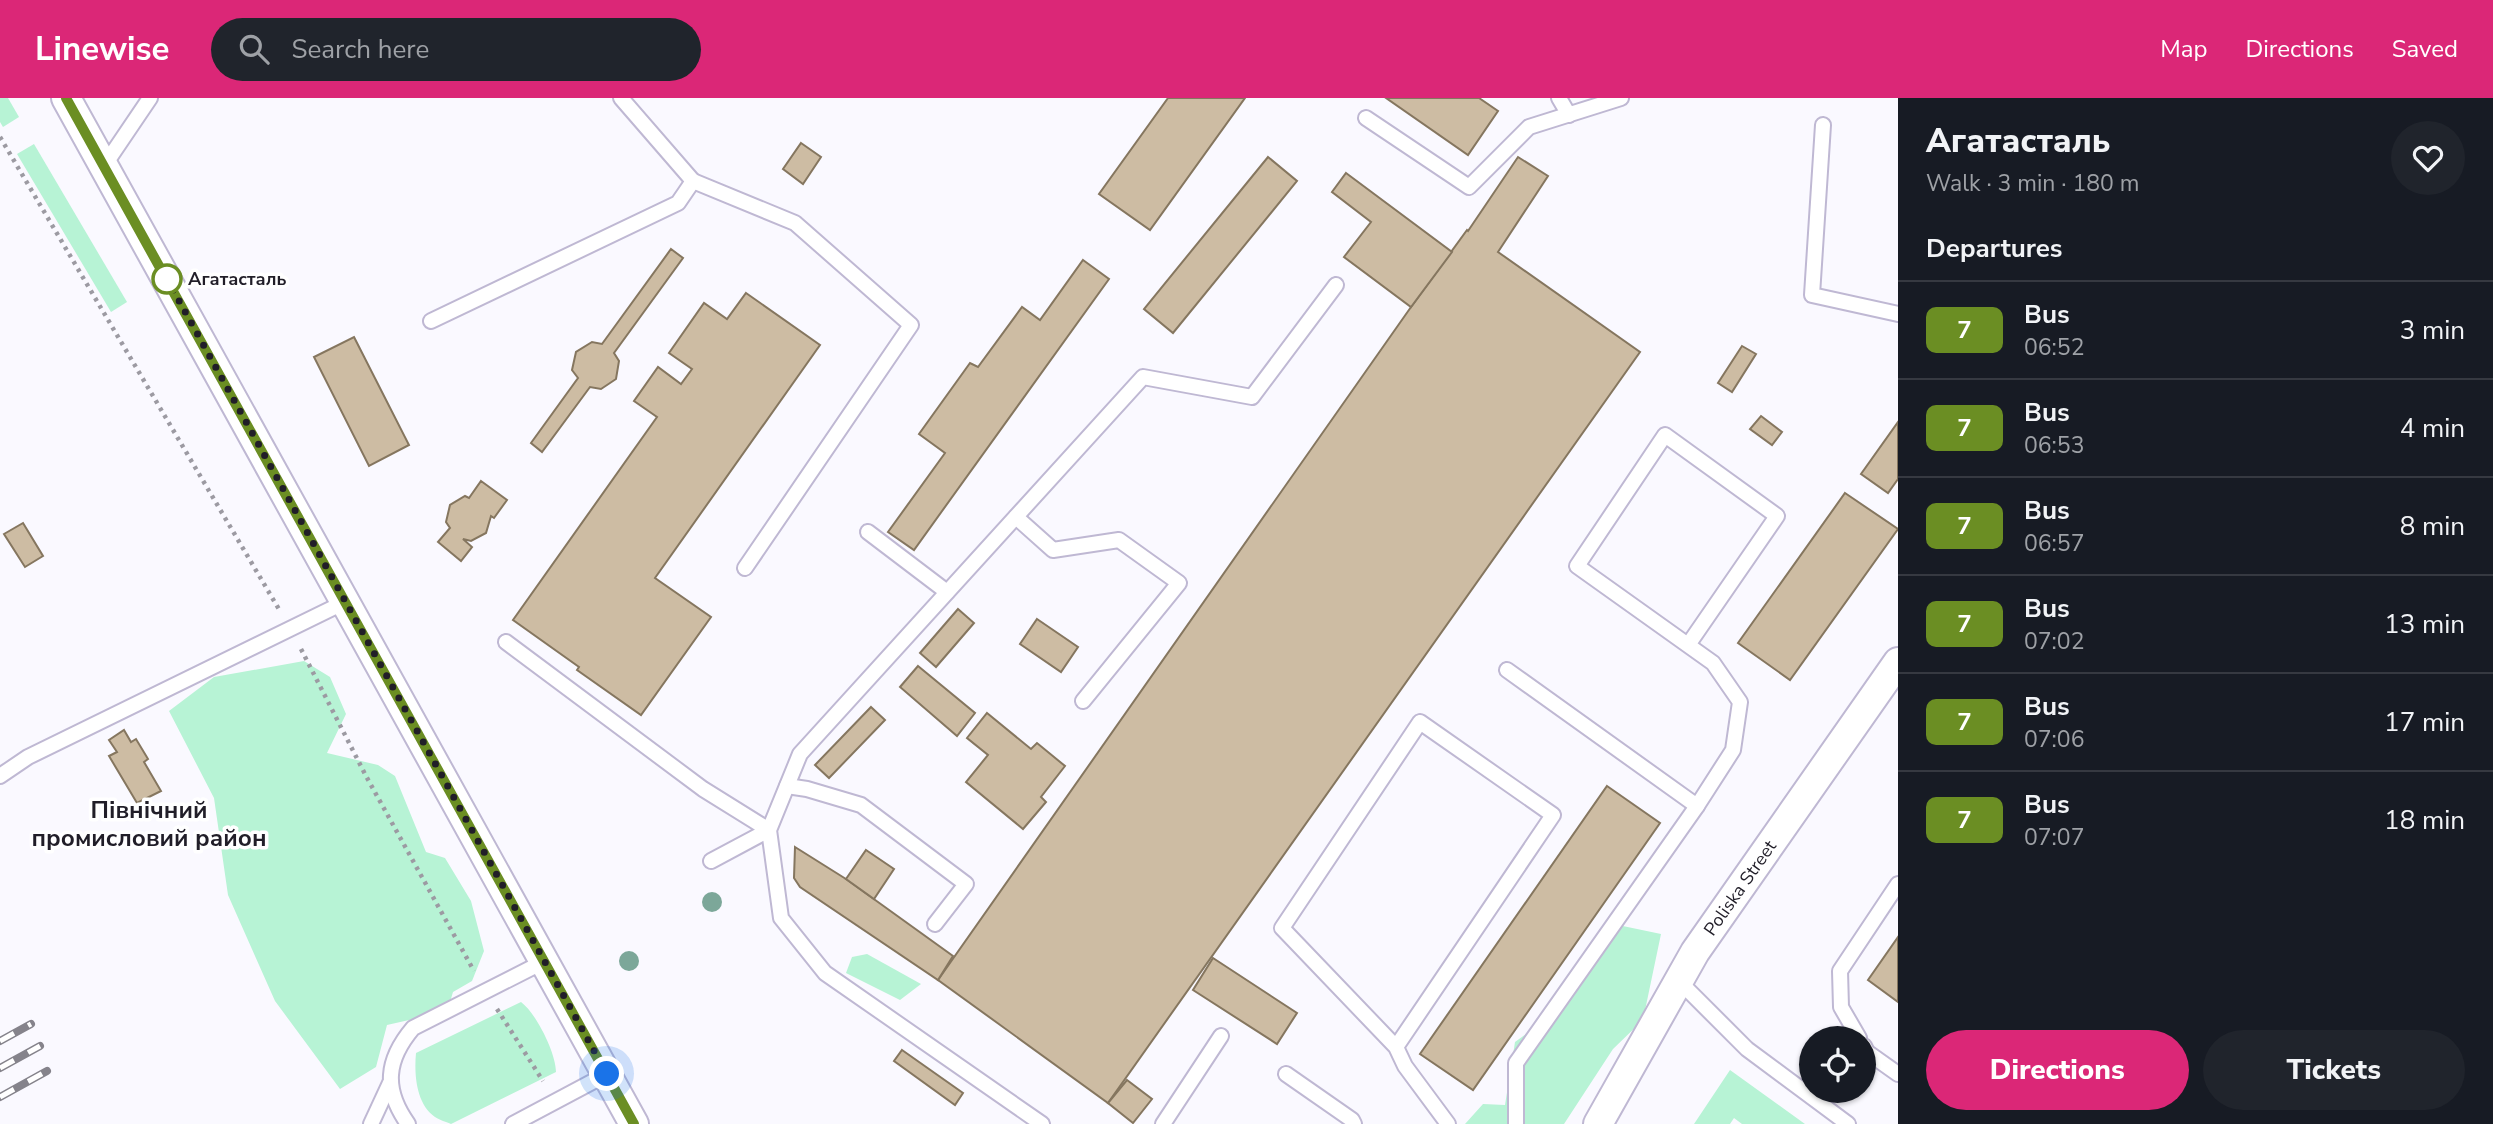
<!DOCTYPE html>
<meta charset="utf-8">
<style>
body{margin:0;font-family:"Nunito Sans",sans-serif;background:#20242c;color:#f1f3f6;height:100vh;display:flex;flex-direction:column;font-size:26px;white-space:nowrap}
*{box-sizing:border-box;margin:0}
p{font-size:23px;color:#9ea1a6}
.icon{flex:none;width:38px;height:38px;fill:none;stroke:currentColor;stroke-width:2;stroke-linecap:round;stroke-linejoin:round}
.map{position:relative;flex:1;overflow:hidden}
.side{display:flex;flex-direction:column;background:#171b24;width:595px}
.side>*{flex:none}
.badge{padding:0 14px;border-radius:10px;font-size:24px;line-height:46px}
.tools{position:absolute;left:1799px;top:928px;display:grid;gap:14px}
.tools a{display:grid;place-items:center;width:77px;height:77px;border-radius:50%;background:#171b24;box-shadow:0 2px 5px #0004;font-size:35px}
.you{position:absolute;width:35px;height:35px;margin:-18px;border:5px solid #fff;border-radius:50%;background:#1a73e8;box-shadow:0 0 0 10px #1a73e833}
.map>.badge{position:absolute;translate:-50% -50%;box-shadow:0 0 0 4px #fff}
h2{padding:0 28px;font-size:26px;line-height:63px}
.round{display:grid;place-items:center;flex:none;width:74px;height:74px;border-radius:37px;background:#20242c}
.head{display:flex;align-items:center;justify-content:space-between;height:119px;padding:0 28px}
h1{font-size:33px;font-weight:800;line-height:52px}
.button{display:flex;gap:14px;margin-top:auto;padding:14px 28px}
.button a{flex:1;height:80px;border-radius:42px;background:#db2777;color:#fff;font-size:28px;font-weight:800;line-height:80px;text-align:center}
.button a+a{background:#20242c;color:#f1f3f6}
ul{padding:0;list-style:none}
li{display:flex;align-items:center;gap:21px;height:98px;padding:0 28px;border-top:2px solid #363941}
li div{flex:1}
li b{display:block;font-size:26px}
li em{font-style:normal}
li .badge{min-width:77px;font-weight:700;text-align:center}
header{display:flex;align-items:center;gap:42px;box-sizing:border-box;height:98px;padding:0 35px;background:#db2777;color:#fff}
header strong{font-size:33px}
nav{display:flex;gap:38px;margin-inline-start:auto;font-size:24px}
.search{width:490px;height:63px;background:#20242c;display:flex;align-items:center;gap:18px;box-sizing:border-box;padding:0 24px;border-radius:38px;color:#9ea1a6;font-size:26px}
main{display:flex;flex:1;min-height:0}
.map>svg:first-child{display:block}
.green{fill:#b7f3d5}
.building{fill:#cdbca3;stroke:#85765f;stroke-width:2}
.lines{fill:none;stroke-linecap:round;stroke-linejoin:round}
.service-casing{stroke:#bfb8d3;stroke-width:18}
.minor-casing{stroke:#bfb8d3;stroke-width:32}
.path{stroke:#9c9aa2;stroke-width:4.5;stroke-dasharray:3.5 5;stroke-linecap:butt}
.service{stroke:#fff;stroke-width:14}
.minor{stroke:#fff;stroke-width:28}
.rail-casing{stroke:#85838b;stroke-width:8}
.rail{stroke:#fff;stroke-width:5;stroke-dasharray:16;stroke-linecap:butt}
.tree{fill:#7ca799}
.line-casing{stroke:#fff;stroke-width:16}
.line{stroke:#6b8e23;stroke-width:10}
.walk{stroke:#211e28;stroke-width:7;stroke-dasharray:0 12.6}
.stop-dot{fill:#fff;stroke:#6b8e23;stroke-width:3.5}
.labels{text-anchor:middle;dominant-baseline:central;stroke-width:7;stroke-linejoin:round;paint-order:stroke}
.stop-label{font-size:18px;font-weight:bold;fill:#211e28;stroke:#fff;text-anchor:start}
.street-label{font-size:18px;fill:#211e28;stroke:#fff}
.district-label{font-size:24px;font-weight:bold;fill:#211e28;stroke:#fff}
</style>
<header>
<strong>Linewise</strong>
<div class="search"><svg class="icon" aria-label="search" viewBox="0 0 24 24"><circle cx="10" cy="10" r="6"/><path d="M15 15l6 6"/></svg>Search here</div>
<nav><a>Map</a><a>Directions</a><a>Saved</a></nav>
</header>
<main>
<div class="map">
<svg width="1898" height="1026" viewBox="0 0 1898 1026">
<rect width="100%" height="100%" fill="#faf9ff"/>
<g class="green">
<polygon points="0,0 8,0 19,19 3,29 0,24"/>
<polygon points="34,46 127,204 111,214 17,56"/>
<polygon points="304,563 330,579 346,616 327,655 378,667 395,678 426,754 445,760 471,803 484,853 472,883 453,894 450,904 418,920 387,927 376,969 340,991 275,903 228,797 214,700 169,613 214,579"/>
<polygon points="1618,827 1661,836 1643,922 1613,951 1564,1026 1465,1026 1483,1006 1505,1007 1515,944 1562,910"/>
<polygon points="867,856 921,886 900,902 846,875 852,859"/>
<path d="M521 904C536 915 556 955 556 974L451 1026C447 1024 439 1022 435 1019 416 1006 414 976 416 955Z"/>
<polygon points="1730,972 1805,1026 1742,1026 1734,1020 1730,1026 1694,1026"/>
</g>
<g class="building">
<polygon points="1168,0 1245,0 1150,132 1099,96"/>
<polygon points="1386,0 1479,0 1498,13 1468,57"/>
<polygon points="801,45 821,59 803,86 783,71"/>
<polygon points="1268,59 1297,83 1173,235 1144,211"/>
<polygon points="1518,59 1548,78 1498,154 1640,254 1108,1005 938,882 1411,209 1467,132 1468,133"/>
<polygon points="1346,75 1452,154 1411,209 1344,159 1371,124 1332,94"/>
<polygon points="671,151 683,160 614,255 619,263 616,281 601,291 590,289 542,354 531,345 578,280 572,272 576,254 592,244 602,246"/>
<polygon points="1083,162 1109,181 914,452 888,434 945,355 919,336 970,265 978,269 1022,209 1040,222"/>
<polygon points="746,195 820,247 655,480 711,519 641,617 577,572 579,569 513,522 657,319 634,303 658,269 681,286 692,271 669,255 704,205 727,221"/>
<polygon points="354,239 409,347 369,368 314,259"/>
<polygon points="1742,248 1756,256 1732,294 1718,285"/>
<polygon points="1761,318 1782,334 1772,347 1750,331"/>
<polygon points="1898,324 1898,381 1888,395 1861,376"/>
<polygon points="481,383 507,402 494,420 491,418 486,435 471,443 463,441 472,449 461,463 438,444 450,430 446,424 450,407 465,398 469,400"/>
<polygon points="1845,395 1898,431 1790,582 1738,545"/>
<polygon points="23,425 43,458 25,469 4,436"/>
<polygon points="958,511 974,525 936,569 920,555"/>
<polygon points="1037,521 1078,549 1061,574 1020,546"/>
<polygon points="918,568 975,615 957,638 900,589"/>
<polygon points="871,609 885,622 829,680 815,667"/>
<polygon points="987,615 1031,651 1037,645 1065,668 1041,699 1046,704 1023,731 966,684 988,657 967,640"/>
<polygon points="124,632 131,644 136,641 148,661 144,664 161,693 137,705 109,658 117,654 109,642"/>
<polygon points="1607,688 1660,725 1473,992 1420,956"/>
<polygon points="795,749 846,781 953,858 938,882 800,789 794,780"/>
<polygon points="866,752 894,771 874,801 846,781"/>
<polygon points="1898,839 1898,904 1868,882"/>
<polygon points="1213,860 1297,915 1277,946 1193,892"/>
<polygon points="902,952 963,995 955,1007 894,963"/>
<polygon points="1127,982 1152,1001 1133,1025 1108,1005"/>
</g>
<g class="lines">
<g class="service-casing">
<g id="service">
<polyline points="1559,0 1569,17"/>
<polyline points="1366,20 1469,89 1529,29 1621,0"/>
<polyline points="1823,27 1812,197 1898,216"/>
<polyline points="104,68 150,0"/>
<polyline points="693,83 795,125 911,227 745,470"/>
<polyline points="431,223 678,105 693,83 621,0"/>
<polyline points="1016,419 1053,452 1119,442 1179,485 1083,603"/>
<polyline points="868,434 947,494"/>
<polyline points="506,544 703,691 769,732 711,763"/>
<polyline points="1507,572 1697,708"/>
<polyline points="0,678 28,659 345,504"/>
<polyline points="787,688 807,691 861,707 966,786 935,826"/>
<polyline points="1678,882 1747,951 1848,1026"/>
<polyline points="1859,940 1841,909 1840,873 1898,786"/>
<polyline points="1864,948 1867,954 1898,976"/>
<polyline points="1396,949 1553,717 1420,624 1282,830 1396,949 1405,968 1448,1026"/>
<polyline points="1286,976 1352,1022 1354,1026"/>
<polyline points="371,1026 390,985"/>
<path d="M408 1026C383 991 386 962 413 930L545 863"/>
<polyline points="513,1026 607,976"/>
<polyline points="1042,1026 825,875 781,820 769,732 800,656 1143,279 1252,299 1336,187"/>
<polyline points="1163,1026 1221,938"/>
<polyline points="1516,1026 1516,965 1697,708 1733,652 1740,604 1713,565 1577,468 1665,337 1777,418 1688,547"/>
</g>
</g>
<g class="minor-casing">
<g id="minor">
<polyline points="66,0 634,1026"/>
<polyline points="1598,1026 1695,854 1898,564"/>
</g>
</g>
<g class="path">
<polyline points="0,39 280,513"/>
<polyline points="301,551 366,678 474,873"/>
<polyline points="497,911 543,983"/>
</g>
<use href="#service" class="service"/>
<use href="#minor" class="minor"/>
<g class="rail-casing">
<g id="rail">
<polyline points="0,943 31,926"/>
<polyline points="0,970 40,948"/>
<polyline points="0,999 47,973"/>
</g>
</g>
<use href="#rail" class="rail"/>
</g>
<g class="tree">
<circle cx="712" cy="804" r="10"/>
<circle cx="629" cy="863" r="10"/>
</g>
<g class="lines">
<g class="line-casing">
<polyline id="line" points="66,0 634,1026"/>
</g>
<use href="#line" class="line"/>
<polyline class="walk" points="167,181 607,976"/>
</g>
<circle class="stop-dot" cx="167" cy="181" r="14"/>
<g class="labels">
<g class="stop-label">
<text x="188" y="181">Агатасталь</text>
</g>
<g class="street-label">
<text transform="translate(1740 790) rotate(-55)">Poliska Street</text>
</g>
<g class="district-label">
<text x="149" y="712">Північний<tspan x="149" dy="28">промисловий район</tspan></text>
</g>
</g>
</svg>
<div class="tools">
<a><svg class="icon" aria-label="locate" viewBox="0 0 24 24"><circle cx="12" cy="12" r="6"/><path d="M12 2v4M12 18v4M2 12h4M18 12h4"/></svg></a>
</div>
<div class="you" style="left:607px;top:976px"></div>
</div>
<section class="side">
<div class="head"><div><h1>Агатасталь</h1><p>Walk · 3 min · 180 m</p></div><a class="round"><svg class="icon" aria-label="heart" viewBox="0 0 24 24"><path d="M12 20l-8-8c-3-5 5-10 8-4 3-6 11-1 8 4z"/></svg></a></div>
<h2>Departures</h2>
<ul>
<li><span class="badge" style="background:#6b8e23;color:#fff">7</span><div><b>Bus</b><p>06:52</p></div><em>3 min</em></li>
<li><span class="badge" style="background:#6b8e23;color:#fff">7</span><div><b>Bus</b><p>06:53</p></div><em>4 min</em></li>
<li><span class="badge" style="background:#6b8e23;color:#fff">7</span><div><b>Bus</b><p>06:57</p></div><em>8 min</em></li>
<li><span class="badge" style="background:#6b8e23;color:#fff">7</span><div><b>Bus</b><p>07:02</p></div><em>13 min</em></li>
<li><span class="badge" style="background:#6b8e23;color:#fff">7</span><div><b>Bus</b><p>07:06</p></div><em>17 min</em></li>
<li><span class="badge" style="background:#6b8e23;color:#fff">7</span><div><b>Bus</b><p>07:07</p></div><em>18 min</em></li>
</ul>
<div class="button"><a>Directions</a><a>Tickets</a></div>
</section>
</main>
